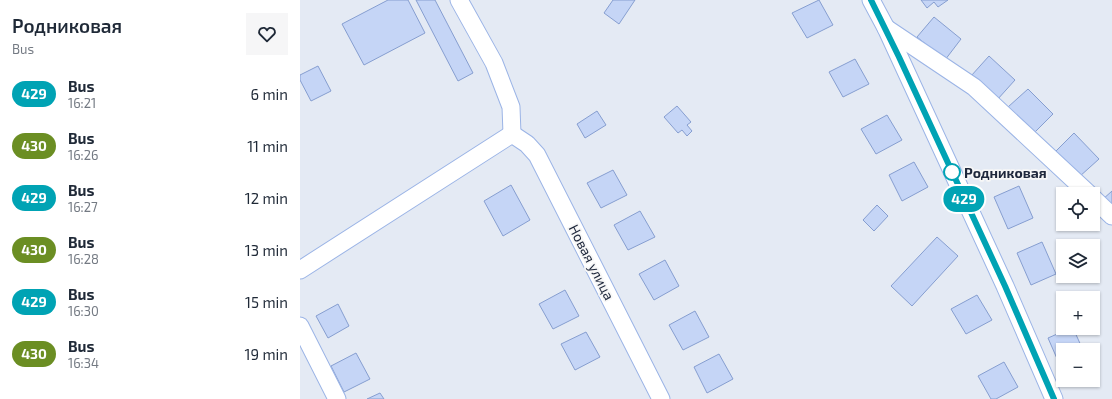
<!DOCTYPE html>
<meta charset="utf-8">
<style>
body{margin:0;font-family:"Exo 2",sans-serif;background:#f6f6f7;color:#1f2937;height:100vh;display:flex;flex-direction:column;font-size:15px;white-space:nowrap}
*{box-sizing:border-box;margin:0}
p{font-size:13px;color:#747a83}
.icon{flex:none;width:22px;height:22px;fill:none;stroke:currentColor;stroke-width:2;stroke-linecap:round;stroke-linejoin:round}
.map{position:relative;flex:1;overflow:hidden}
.sheet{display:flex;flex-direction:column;background:#fff;width:300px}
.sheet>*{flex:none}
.badge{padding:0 8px;border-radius:13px;font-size:14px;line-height:26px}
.tools{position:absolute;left:756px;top:187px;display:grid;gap:8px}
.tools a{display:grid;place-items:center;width:44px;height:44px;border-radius:0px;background:#fff;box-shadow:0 1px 3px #0004;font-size:20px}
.map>.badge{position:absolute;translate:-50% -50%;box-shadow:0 0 0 2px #fff}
.round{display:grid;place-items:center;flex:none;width:42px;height:42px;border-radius:0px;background:#f6f6f7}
.head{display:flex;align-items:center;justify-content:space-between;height:68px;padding:0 12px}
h1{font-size:19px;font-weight:600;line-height:30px}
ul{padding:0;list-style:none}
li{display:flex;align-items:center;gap:12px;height:52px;padding:0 12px}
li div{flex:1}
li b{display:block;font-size:15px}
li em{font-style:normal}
li .badge{min-width:44px;font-weight:700;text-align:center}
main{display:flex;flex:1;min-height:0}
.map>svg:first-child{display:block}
.building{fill:#c5d5f6;stroke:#869ed0}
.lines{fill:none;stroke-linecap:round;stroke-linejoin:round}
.minor-casing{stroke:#9bb4e6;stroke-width:19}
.minor{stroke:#fff;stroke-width:17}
.line-casing{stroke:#fff;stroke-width:9}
.line{stroke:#00a3b4;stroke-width:6}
.stop-dot{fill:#fff;stroke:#00a3b4;stroke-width:2}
.labels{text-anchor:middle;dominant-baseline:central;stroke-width:3.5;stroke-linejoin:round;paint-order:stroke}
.stop-label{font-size:14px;font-weight:bold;fill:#1f283c;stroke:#f7f7f7;text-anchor:start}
.street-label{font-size:14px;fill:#1f283c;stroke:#f7f7f7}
</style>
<main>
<section class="sheet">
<div class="head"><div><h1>Родниковая</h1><p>Bus</p></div><a class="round"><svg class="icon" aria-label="heart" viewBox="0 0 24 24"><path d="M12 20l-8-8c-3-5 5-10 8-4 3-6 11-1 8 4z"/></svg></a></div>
<ul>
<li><span class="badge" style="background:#00a3b4;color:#fff">429</span><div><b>Bus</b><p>16:21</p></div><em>6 min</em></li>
<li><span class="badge" style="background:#6b8e23;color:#fff">430</span><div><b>Bus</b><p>16:26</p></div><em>11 min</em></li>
<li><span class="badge" style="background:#00a3b4;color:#fff">429</span><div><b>Bus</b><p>16:27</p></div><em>12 min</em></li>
<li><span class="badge" style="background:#6b8e23;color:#fff">430</span><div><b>Bus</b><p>16:28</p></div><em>13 min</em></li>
<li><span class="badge" style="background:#00a3b4;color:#fff">429</span><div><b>Bus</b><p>16:30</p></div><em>15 min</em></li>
<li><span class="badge" style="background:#6b8e23;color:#fff">430</span><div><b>Bus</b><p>16:34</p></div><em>19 min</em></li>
</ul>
</section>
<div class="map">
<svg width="812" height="399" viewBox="0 0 812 399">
<rect width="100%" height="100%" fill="#e4eaf4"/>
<g class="building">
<polygon points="88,0 108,0 125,33 64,65 42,24"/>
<polygon points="116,0 135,0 173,73 158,81"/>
<polygon points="313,0 335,0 319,24 304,13"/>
<polygon points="519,0 533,25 507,38 492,13"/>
<polygon points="621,0 648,0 638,7 634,2 627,8"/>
<polygon points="634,17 661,39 645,60 617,37"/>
<polygon points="689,56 715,80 697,100 671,76"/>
<polygon points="555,59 569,84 543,97 529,72"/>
<polygon points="18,66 31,91 11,101 0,80 0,75"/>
<polygon points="728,89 753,114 735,132 708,107"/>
<polygon points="377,106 391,122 387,125 392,131 387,136 382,130 378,133 364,117"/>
<polygon points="297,111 306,125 285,138 277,124"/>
<polygon points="587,115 602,140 576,154 561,129"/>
<polygon points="774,133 799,159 779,177 756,151"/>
<polygon points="614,162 628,187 602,201 589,175"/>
<polygon points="313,170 327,195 301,208 287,183"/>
<polygon points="211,185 230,220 203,236 184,201"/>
<polygon points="719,186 733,218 708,229 694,197"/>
<polygon points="812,191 812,211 802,200"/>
<polygon points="577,205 588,216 574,231 563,220"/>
<polygon points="340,211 355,237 328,250 314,225"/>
<polygon points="637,237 658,256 612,306 591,286"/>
<polygon points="742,242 756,274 731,285 717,253"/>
<polygon points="365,260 379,286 354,300 339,274"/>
<polygon points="265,290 279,316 253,329 239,304"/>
<polygon points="677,295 692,320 666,334 651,309"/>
<polygon points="38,304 49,326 28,338 16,316"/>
<polygon points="395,311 409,337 383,350 369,325"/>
<polygon points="771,328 773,328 783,350 763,350 763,370 762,370 748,338"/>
<polygon points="286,332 300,357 275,370 261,344"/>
<polygon points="56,353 70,379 44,392 31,366"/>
<polygon points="419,354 433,379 407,393 394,367"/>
<polygon points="704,362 718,387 696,399 691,399 678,376"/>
<polygon points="80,393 84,399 67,399"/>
</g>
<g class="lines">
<g class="minor-casing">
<g id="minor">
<polyline points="159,0 194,63 211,107 212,134"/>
<polyline points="571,0 586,28 705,286 754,399"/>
<polyline points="586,28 674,87 789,194"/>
<polyline points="212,134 227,144 237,155 361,399"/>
<polyline points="793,198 812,216"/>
<polyline points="0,270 212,134"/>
<polyline points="0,326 37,399"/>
</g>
</g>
<use href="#minor" class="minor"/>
</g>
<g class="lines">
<g class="line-casing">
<polyline id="line" points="571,0 599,57 705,286 754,399"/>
</g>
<use href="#line" class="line"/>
</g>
<circle class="stop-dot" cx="652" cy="172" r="8"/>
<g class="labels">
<g class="stop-label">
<text x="664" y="172">Родниковая</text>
</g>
<g class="street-label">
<text transform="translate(292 262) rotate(63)">Новая улица</text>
</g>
</g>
</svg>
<div class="tools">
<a><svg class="icon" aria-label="locate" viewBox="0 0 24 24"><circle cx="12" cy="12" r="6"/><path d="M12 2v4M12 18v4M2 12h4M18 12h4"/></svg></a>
<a><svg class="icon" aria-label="layers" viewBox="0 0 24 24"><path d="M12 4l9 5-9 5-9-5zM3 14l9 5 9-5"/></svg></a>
<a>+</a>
<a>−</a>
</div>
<b class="badge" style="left:664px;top:199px;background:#00a3b4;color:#fff">429</b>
</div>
</main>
